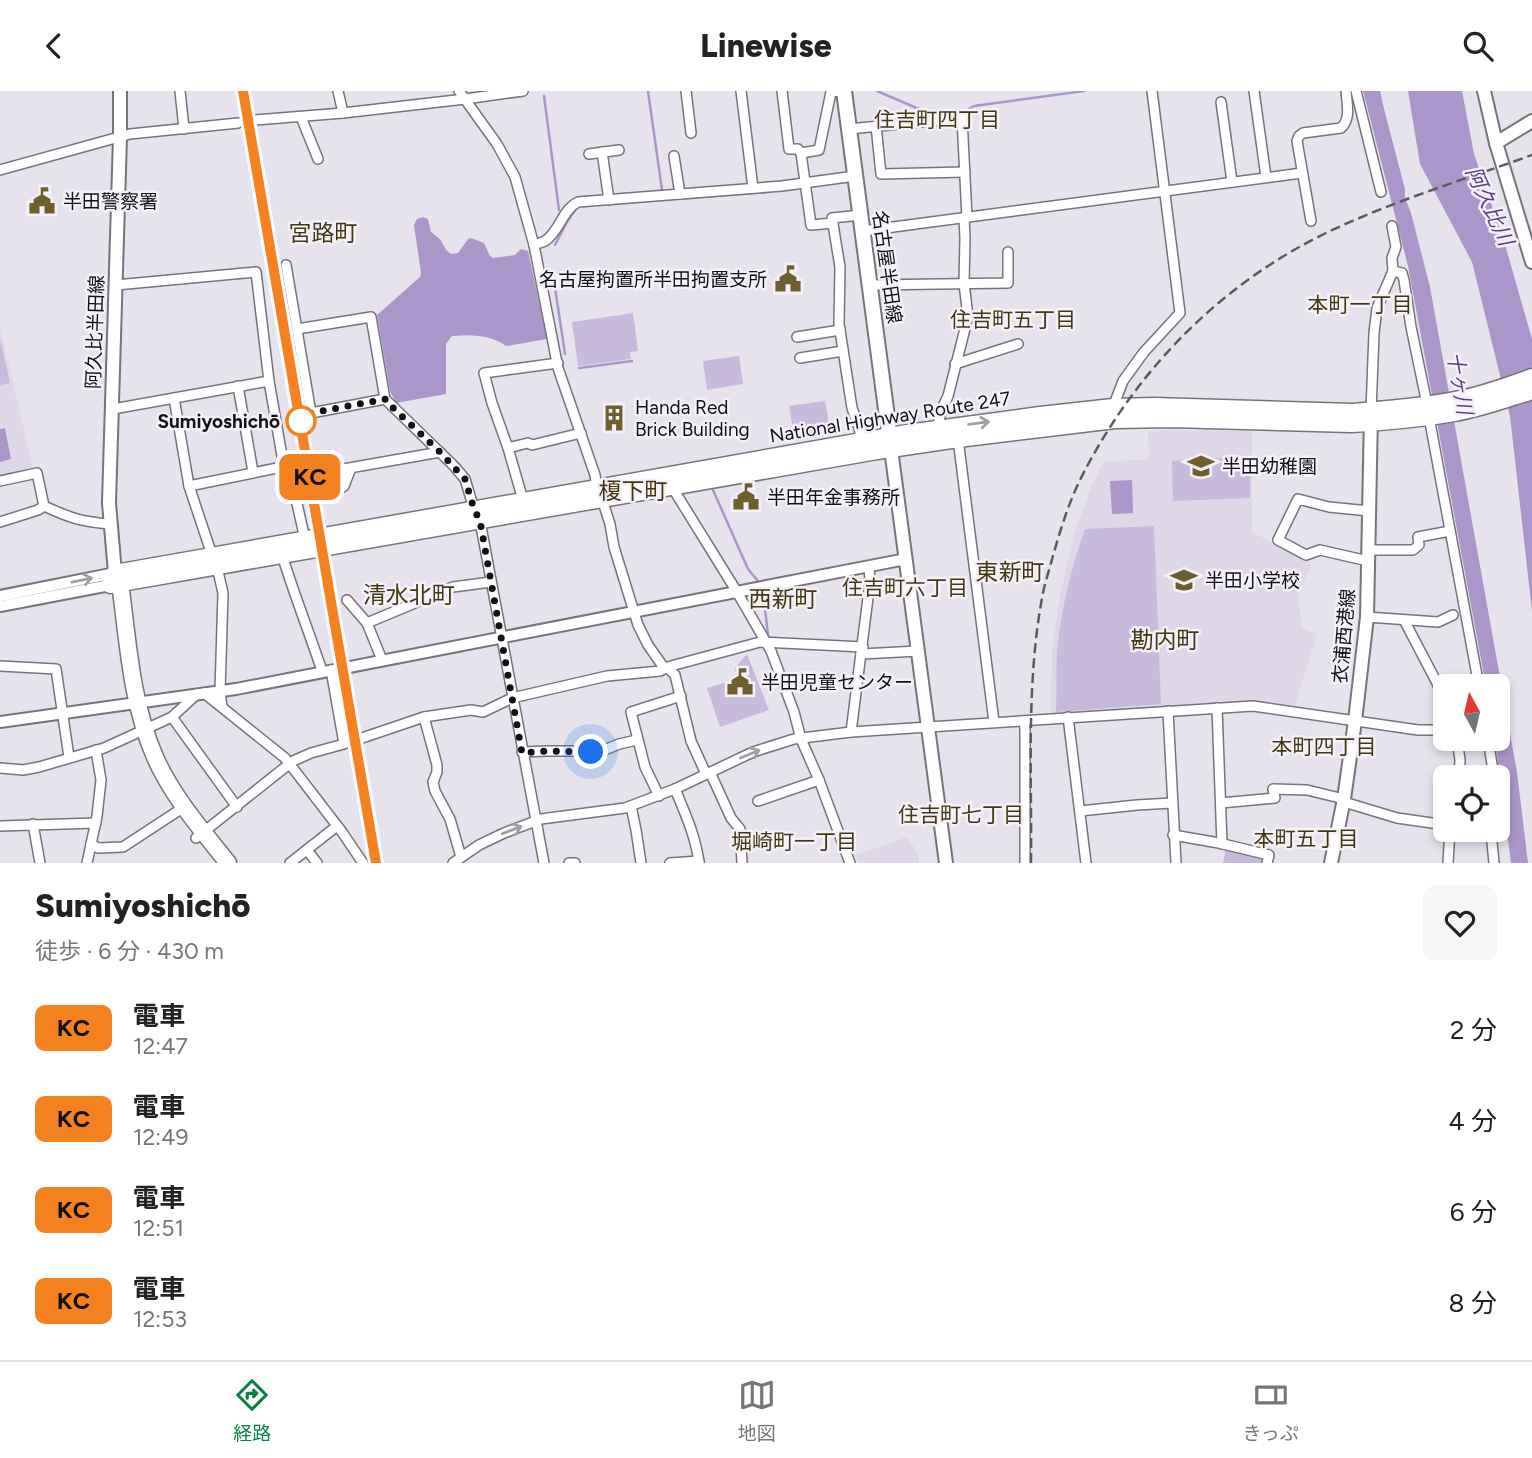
<!DOCTYPE html>
<html lang="ja">
<meta charset="utf-8">
<style>
body{margin:0;font-family:Figtree,"Noto Sans JP",sans-serif;background:#f6f6f6;color:#222;height:100vh;display:flex;flex-direction:column;font-size:26px;white-space:nowrap}
*{box-sizing:border-box;margin:0}
p{font-size:23px;color:#767676}
.icon{flex:none;width:38px;height:38px;fill:none;stroke:currentColor;stroke-width:2;stroke-linecap:round;stroke-linejoin:round}
.map{position:relative;height:772px;overflow:hidden}
.details{display:flex;flex-direction:column;background:#fff;flex:1}
.details>*{flex:none}
.badge{padding:0 14px;border-radius:10px;font-size:24px;line-height:46px}
.needle{width:46px;rotate:352deg}
.tools{position:absolute;left:1433px;top:583px;display:grid;gap:14px}
.tools a{display:grid;place-items:center;width:77px;height:77px;border-radius:10px;background:#fff;box-shadow:0 4px 10px #0003;font-size:35px}
.you{position:absolute;width:35px;height:35px;margin:-18px;border:5px solid #fff;border-radius:50%;background:#1a73e8;box-shadow:0 0 0 10px #1a73e833}
.map>.badge{position:absolute;translate:-50% -50%;box-shadow:0 0 0 4px #fff}
.round{display:grid;place-items:center;flex:none;width:74px;height:74px;border-radius:10px;background:#f6f6f6}
.overview{display:flex;align-items:center;justify-content:space-between;height:119px;padding:0 35px}
h1{font-size:33px;font-weight:800;line-height:52px}
ul{padding:0;list-style:none}
li{display:flex;align-items:center;gap:21px;height:91px;padding:0 35px}
li div{flex:1}
li b{display:block;font-size:26px}
li em{font-style:normal}
li .badge{min-width:77px;font-weight:700;text-align:center}
header{display:flex;justify-content:space-between;align-items:center;height:91px;padding:0 35px;background:#fff;font-size:32px;font-weight:800}
.tabs{display:flex;justify-content:space-around;align-items:center;height:98px;border-top:2px solid #e0e0e0;background:#fff;font-size:19px;color:#767676}
.tabs a{display:grid;justify-items:center;gap:4px}
.tabs .on{color:#0b8043}
.map>svg:first-child{display:block}
.built{fill:#ddd7e7}
.green{fill:#c7badc}
.water{fill:#ab96cb}
.lines{fill:none;stroke-linecap:round;stroke-linejoin:round}
.stream{stroke:#ab96cb;stroke-width:2.5}
.minor-casing{stroke:#76737b;stroke-width:12}
.tertiary-casing{stroke:#76737b;stroke-width:14}
.secondary-casing{stroke:#76737b;stroke-width:16}
.primary-casing{stroke:#76737b;stroke-width:18}
.trunk-casing{stroke:#76737b;stroke-width:19}
.minor{stroke:#fff;stroke-width:9}
.tertiary{stroke:#fff;stroke-width:10}
.secondary{stroke:#fff;stroke-width:12}
.primary{stroke:#fff;stroke-width:14}
.trunk{stroke:#fff;stroke-width:16}
.rail{stroke:#5c5a60;stroke-width:2.5;stroke-dasharray:10 5;stroke-linecap:butt}
.oneway{stroke:#a0a0a1}
.line-casing{stroke:#fff;stroke-width:16}
.line{stroke:#f58220;stroke-width:10}
.walk{stroke:#121114;stroke-width:7;stroke-dasharray:0 12.6}
.stop-dot{fill:#fff;stroke:#f58220;stroke-width:3.5}
.labels{text-anchor:middle;dominant-baseline:central;stroke-width:5;stroke-linejoin:round;paint-order:stroke}
.poi-label{font-size:19px;fill:#121114;stroke:#f4f1fa;text-anchor:start}
.street-label{font-size:19px;fill:#121114;stroke:#f4f1fa}
.stop-label{font-size:19px;font-weight:bold;fill:#121114;stroke:#f4f1fa;text-anchor:end}
.neighbourhood-label{font-size:21px;fill:#44380f;stroke:#f4f1fa}
.water-label{font-size:21px;font-style:italic;fill:#5d3f81;stroke:#f4f1fa}
.quarter-label{font-size:23px;fill:#44380f;stroke:#f4f1fa}
</style>
<header><svg class="icon" aria-label="back" viewBox="0 0 24 24"><path d="M15 5l-7 7 7 7"/></svg>Linewise<svg class="icon" aria-label="search" viewBox="0 0 24 24"><circle cx="10" cy="10" r="6"/><path d="M15 15l6 6"/></svg></header>
<div class="map">
<svg width="1532" height="772" viewBox="0 0 1532 772">
<rect width="100%" height="100%" fill="#e7e3ed"/>
<g class="built">
<polygon points="0,237 33,377 0,384"/>
<polygon points="1167,339 1252,340 1252,441 1310,471 1311,475 1298,502 1302,537 1317,543 1295,615 1254,610 1051,623 1052,561 1060,505 1073,447 1092,393 1104,371 1149,368 1148,340"/>
<polygon points="907,746 919,764 919,772 859,772 856,764"/>
</g>
<g class="green">
<polygon points="633,222 638,260 630,261 631,268 578,275 572,231"/>
<polygon points="0,248 10,292 0,294"/>
<polygon points="739,265 743,293 707,299 703,270"/>
<polygon points="825,310 831,344 795,350 789,315"/>
<polygon points="1222,367 1223,371 1250,369 1250,407 1173,410 1172,370"/>
<path d="M1154 435 1161 613 1056 621C1057 601 1056 580 1057 560 1061 519 1071 477 1085 438Z"/>
<polygon points="747,563 769,619 720,636 707,597 737,588 735,577"/>
<polygon points="1226,757 1265,765 1263,772 1223,772"/>
</g>
<g class="water">
<polygon points="1363,0 1380,0 1385,22 1405,98 1405,107 1411,122 1430,196 1517,681 1528,772 1511,772 1495,648 1498,648 1498,595 1486,595 1408,175"/>
<polygon points="1408,0 1462,0 1474,63 1504,150 1532,248 1532,520 1510,325 1472,171 1420,73"/>
<path d="M423 126 428 128 431 141 440 148 446 159 451 163 458 162 468 148 471 147 484 152 490 165 493 167 515 164 521 158 528 160 547 248 506 255C492 244 470 243 452 245L446 253V303L396 312 390 300 377 224 420 186 421 182 414 134 417 128Z"/>
<polygon points="5,337 11,368 0,371 0,338"/>
<polygon points="1132,389 1133,422 1112,423 1110,390"/>
</g>
<g class="lines">
<g class="stream">
<polyline points="648,0 662,99"/>
<polyline points="877,0 933,24 967,19 974,15 1084,0"/>
<polyline points="544,5 559,119"/>
<polyline points="620,112 769,101"/>
<polyline points="555,154 567,131 578,115"/>
<polyline points="554,190 565,263"/>
<polyline points="579,277 632,270"/>
<polyline points="713,399 748,478 758,490"/>
<polyline points="763,501 768,544"/>
</g>
<g class="minor-casing">
<g id="minor">
<polyline points="180,0 184,38"/>
<polyline points="338,0 343,22"/>
<polyline points="459,0 497,53 515,86 534,154 558,277 595,384 597,396"/>
<polyline points="686,0 691,42"/>
<polyline points="741,0 753,97"/>
<polyline points="782,0 789,58 798,58 801,62 811,134 833,132"/>
<polyline points="1254,0 1266,86"/>
<polyline points="1356,0 1381,101"/>
<polyline points="1221,11 1232,91"/>
<polyline points="301,26 318,68"/>
<polyline points="255,29 343,22 465,8 523,0"/>
<polyline points="876,35 881,83 965,81"/>
<polyline points="849,38 962,27 967,127"/>
<polyline points="602,61 609,109"/>
<polyline points="801,62 819,59 831,1 839,0"/>
<polyline points="589,63 619,59"/>
<polyline points="674,65 680,103"/>
<polyline points="0,79 130,43 238,32"/>
<polyline points="861,124 832,127 840,176 839,233 852,317 859,337 862,351"/>
<path d="M1311 130 1297 50 1299 45 1303 42 1341 37C1351 28 1347 13 1346 0"/>
<polyline points="863,140 1302,82"/>
<path d="M534 154C538 152 541 152 545 150 560 140 562 119 578 111L782 95 855 85"/>
<polyline points="286,174 311,322 385,308"/>
<polyline points="1393,180 1402,182 1404,189 1411,236 1427,313"/>
<polyline points="116,194 256,181 269,290 282,365 290,382 305,448"/>
<polyline points="870,194 1008,192 1008,161"/>
<polyline points="297,238 371,226 385,308 454,375 465,388 474,418 480,430 544,772"/>
<polyline points="797,246 840,239"/>
<polyline points="800,267 843,260"/>
<polyline points="955,273 1018,253"/>
<polyline points="238,295 253,381"/>
<polyline points="174,307 189,395 212,464"/>
<polyline points="1113,316 1123,290 1144,261 1180,222 1152,0"/>
<polyline points="113,318 269,290"/>
<polyline points="1371,320 1374,242 1377,217 1393,180 1392,167 1396,156 1392,135"/>
<polyline points="1429,326 1479,595"/>
<polyline points="940,337 939,329 942,318 948,305 968,226 964,192 965,147 964,127"/>
<polyline points="958,348 994,631"/>
<polyline points="508,357 528,352 532,354 581,342"/>
<polyline points="351,377 344,395 338,399 332,398 328,392 329,388 338,379 440,361"/>
<polyline points="0,390 37,382 44,415"/>
<polyline points="189,395 287,375"/>
<polyline points="672,396 737,501 771,560 794,621 801,648 819,689 850,772"/>
<polyline points="602,408 610,433 614,456 638,534 648,554 662,574 670,579 675,584 691,650 706,683"/>
<polyline points="523,409 508,357 492,312 484,282 558,272"/>
<path d="M0 431 38 419 44 415C70 427 82 431 110 433"/>
<polyline points="1369,459 1413,459 1419,454 1418,446 1450,440"/>
<path d="M282 464C294 503 309 541 322 580"/>
<polyline points="1368,470 1320,459 1306,464 1278,449 1298,408 1329,416 1369,420"/>
<polyline points="217,476 223,502 220,600 222,616"/>
<polyline points="347,509 367,532 382,569"/>
<polyline points="1367,526 1438,531 1453,524"/>
<polyline points="1404,529 1437,592 1446,613"/>
<polyline points="367,532 453,496 491,491"/>
<polyline points="861,563 918,560"/>
<polyline points="0,575 56,578 69,666"/>
<polyline points="204,602 285,667 342,741 363,772"/>
<polyline points="1217,617 1222,753"/>
<polyline points="1168,620 1176,772"/>
<polyline points="172,626 237,716"/>
<polyline points="424,626 437,674 437,681 433,691 435,700 450,728 461,766"/>
<polyline points="1068,626 1086,772"/>
<polyline points="1024,630 1025,638 1025,772"/>
<polyline points="851,641 870,491 869,475"/>
<polyline points="359,648 424,626 471,619 483,621 512,607 607,585 660,580 671,575 760,551 863,556"/>
<polyline points="1457,648 1460,669 1459,686"/>
<polyline points="1488,648 1494,686"/>
<polyline points="522,661 547,660 602,660 619,653 637,649"/>
<polyline points="0,677 23,679 39,676 104,657 172,626 197,603"/>
<polyline points="710,681 731,727 740,738 742,772"/>
<path d="M675 698C685 722 696 746 699 772"/>
<polyline points="659,705 645,676 631,621 681,605"/>
<polyline points="758,710 819,689"/>
<polyline points="1344,711 1397,727 1446,734"/>
<polyline points="1221,712 1275,707 1273,698 1307,699 1344,708"/>
<polyline points="631,715 636,739 641,772"/>
<polyline points="1498,715 1502,739"/>
<polyline points="1080,720 1137,714 1172,712"/>
<polyline points="33,733 40,772"/>
<polyline points="0,735 96,732"/>
<polyline points="1476,738 1491,741 1494,772"/>
<polyline points="1173,744 1219,752 1269,764 1267,772"/>
<polyline points="196,747 293,670 311,662 344,653 331,579"/>
<polyline points="91,753 98,757 123,756 184,716"/>
<polyline points="307,759 317,772"/>
<polyline points="87,772 97,725 101,689 96,659"/>
<polyline points="290,772 337,735"/>
<polyline points="453,772 479,754 504,742 541,728 625,717 675,698 753,661 794,648 851,641 1253,615 1418,639 1446,639"/>
<polyline points="569,772 575,772"/>
<polyline points="670,772 699,770"/>
<polyline points="1448,772 1450,738"/>
</g>
</g>
<g class="tertiary-casing">
<g id="tertiary">
<polyline points="0,505 115,482"/>
<polyline points="0,515 110,494"/>
<polyline points="0,631 236,598 906,468"/>
</g>
</g>
<g class="secondary-casing">
<g id="secondary">
<polyline points="1484,0 1496,52 1532,171"/>
<polyline points="1496,52 1532,30"/>
<polyline points="891,358 946,772"/>
<polyline points="115,482 109,412 120,46 120,0"/>
<polyline points="1331,772 1344,708 1355,630 1367,526 1371,323"/>
</g>
</g>
<g class="primary-casing">
<polyline id="primary" points="844,0 891,356"/>
</g>
<g class="trunk-casing">
<g id="trunk">
<path d="M115 482 907 342 1040 324 1113 316 1154 315 1352 321C1389 318 1428 315 1465 307 1488 302 1510 294 1532 286"/>
<path d="M116 484 120 492C128 550 131 612 155 666 172 705 201 738 228 772"/>
<path d="M110 494 877 360 958 348 1115 329 1170 328 1351 333C1385 331 1420 328 1454 322 1480 318 1506 308 1532 300"/>
</g>
</g>
<use href="#minor" class="minor"/>
<use href="#tertiary" class="tertiary"/>
<use href="#secondary" class="secondary"/>
<use href="#primary" class="primary"/>
<use href="#trunk" class="trunk"/>
<g class="rail">
<polyline points="243,0 376,772"/>
<path d="M1031 772C1032 684 1026 594 1042 507 1044 495 1048 483 1051 472 1059 443 1068 413 1081 387 1134 282 1218 195 1324 143 1390 111 1463 89 1532 64"/>
</g>
</g>
<defs><path id="oneway-shaft" d="M-6 0H5M1.5-3L5.5 0L1.5 3" fill="none" stroke-width="1.6" stroke-linecap="round" stroke-linejoin="round" transform="scale(1.75)"/></defs>
<g class="oneway">
<use href="#oneway-shaft" transform="translate(979 332) rotate(-8)"/>
<use href="#oneway-shaft" transform="translate(82 489) rotate(-11)"/>
<use href="#oneway-shaft" transform="translate(750 663) rotate(-22)"/>
<use href="#oneway-shaft" transform="translate(512 739) rotate(-21)"/>
</g>
<g class="lines">
<g class="line-casing">
<polyline id="line" points="243,0 376,772"/>
</g>
<use href="#line" class="line"/>
<polyline class="walk" points="301,330 311,322 386,308 391,315 440,361 465,388 474,418 480,430 522,662 547,660 591,661"/>
</g>
<defs>
<g id="civic-bare" transform="scale(2.1)"><path d="M-.6-6.5H3V-4.5H.6V-3L4-1V1h2V6H-6V1h2V-1L-.6-3ZM-1.2 2.5V6h2.4V2.5Z" fill="#6e5f2c" stroke="#f4f1fa" stroke-width="2.5" paint-order="stroke"/></g>
<g id="building-bare" transform="scale(2.1)"><path d="M-4-6H4V6H1V3H-1V6H-4ZM-2.5-4.3h1.7v1.8h-1.7ZM.8-4.3h1.7v1.8H.8ZM-2.5-1h1.7V.8h-1.7ZM.8-1h1.7V.8H.8Z" fill="#6e5f2c" stroke="#f4f1fa" stroke-width="2.5" paint-order="stroke"/></g>
<g id="school-bare" transform="scale(2.1)"><path d="M0-5L7-2L0 1L-7-2ZM-4 1L0 2.5L4 1V4Q0 6-4 4Z" fill="#6e5f2c" stroke="#f4f1fa" stroke-width="2.5" paint-order="stroke"/></g>
</defs>
<g fill-rule="evenodd">
<use href="#civic-bare" x="42" y="110"/>
<use href="#civic-bare" x="788" y="188"/>
<use href="#building-bare" x="614" y="327"/>
<use href="#school-bare" x="1201" y="375"/>
<use href="#civic-bare" x="746" y="406"/>
<use href="#school-bare" x="1184" y="489"/>
<use href="#civic-bare" x="740" y="591"/>
</g>
<circle class="stop-dot" cx="301" cy="330" r="14"/>
<g class="labels">
<g class="poi-label">
<text x="63" y="110">半田警察署</text>
<text x="767" y="188" text-anchor="end">名古屋拘置所半田拘置支所</text>
<text x="635" y="316">Handa Red<tspan x="635" dy="22">Brick Building</tspan></text>
<text x="1222" y="375">半田幼稚園</text>
<text x="767" y="406">半田年金事務所</text>
<text x="1205" y="489">半田小学校</text>
<text x="761" y="591">半田児童センター</text>
</g>
<g class="street-label">
<text transform="translate(887 176) rotate(82)">名古屋半田線</text>
<text transform="translate(95 241) rotate(-88)">阿久比半田線</text>
<text transform="translate(890 326) rotate(-9)">National Highway Route 247</text>
<text transform="translate(1344 545) rotate(-85)">衣浦西港線</text>
</g>
<g class="stop-label">
<text x="280" y="330">Sumiyoshichō</text>
</g>
<g class="neighbourhood-label">
<text x="937" y="28">住吉町四丁目</text>
<text x="1360" y="213">本町一丁目</text>
<text x="1013" y="228">住吉町五丁目</text>
<text x="905" y="496">住吉町六丁目</text>
<text x="1324" y="655">本町四丁目</text>
<text x="961" y="723">住吉町七丁目</text>
<text x="1306" y="747">本町五丁目</text>
<text x="794" y="750">堀崎町一丁目</text>
</g>
<g class="water-label">
<text transform="translate(1490 115) rotate(65)">阿久比川</text>
<text transform="translate(1460 292) rotate(80)">十ヶ川</text>
</g>
<g class="quarter-label">
<text x="323" y="142">宮路町</text>
<text x="633" y="400">榎下町</text>
<text x="1010" y="481">東新町</text>
<text x="409" y="504">清水北町</text>
<text x="783" y="508">西新町</text>
<text x="1165" y="549">勘内町</text>
</g>
</g>
</svg>
<div class="tools">
<a><svg class="needle" viewBox="-14 -14 28 28"><path d="M0-13l5 13h-10z" fill="#e53935"/><path d="M0 13l5-13h-10z" fill="#767676"/></svg></a>
<a><svg class="icon" aria-label="locate" viewBox="0 0 24 24"><circle cx="12" cy="12" r="6"/><path d="M12 2v4M12 18v4M2 12h4M18 12h4"/></svg></a>
</div>
<div class="you" style="left:591px;top:661px"></div>
<b class="badge" style="left:310px;top:386px;background:#f58220;color:#111">KC</b>
</div>
<section class="details">
<div class="overview"><div><h1>Sumiyoshichō</h1><p>徒歩 · 6 分 · 430 m</p></div><a class="round"><svg class="icon" aria-label="heart" viewBox="0 0 24 24"><path d="M12 20l-8-8c-3-5 5-10 8-4 3-6 11-1 8 4z"/></svg></a></div>
<ul>
<li><span class="badge" style="background:#f58220;color:#111">KC</span><div><b>電車</b><p>12:47</p></div><em>2 分</em></li>
<li><span class="badge" style="background:#f58220;color:#111">KC</span><div><b>電車</b><p>12:49</p></div><em>4 分</em></li>
<li><span class="badge" style="background:#f58220;color:#111">KC</span><div><b>電車</b><p>12:51</p></div><em>6 分</em></li>
<li><span class="badge" style="background:#f58220;color:#111">KC</span><div><b>電車</b><p>12:53</p></div><em>8 分</em></li>
</ul>
</section>
<nav class="tabs">
<a class="on"><svg class="icon" aria-label="directions" viewBox="0 0 24 24"><path d="M12 3l9 9-9 9-9-9zM9 14v-3h6M13 9l2 2-2 2"/></svg>経路</a>
<a><svg class="icon" aria-label="map" viewBox="0 0 24 24"><path d="M3 6l6-2 6 2 6-2v14l-6 2-6-2-6 2zM9 4v14M15 6v14"/></svg>地図</a>
<a><svg class="icon" aria-label="tickets" viewBox="0 0 24 24"><path d="M3 7h18v10H3zM15 7v10"/></svg>きっぷ</a>
</nav>
